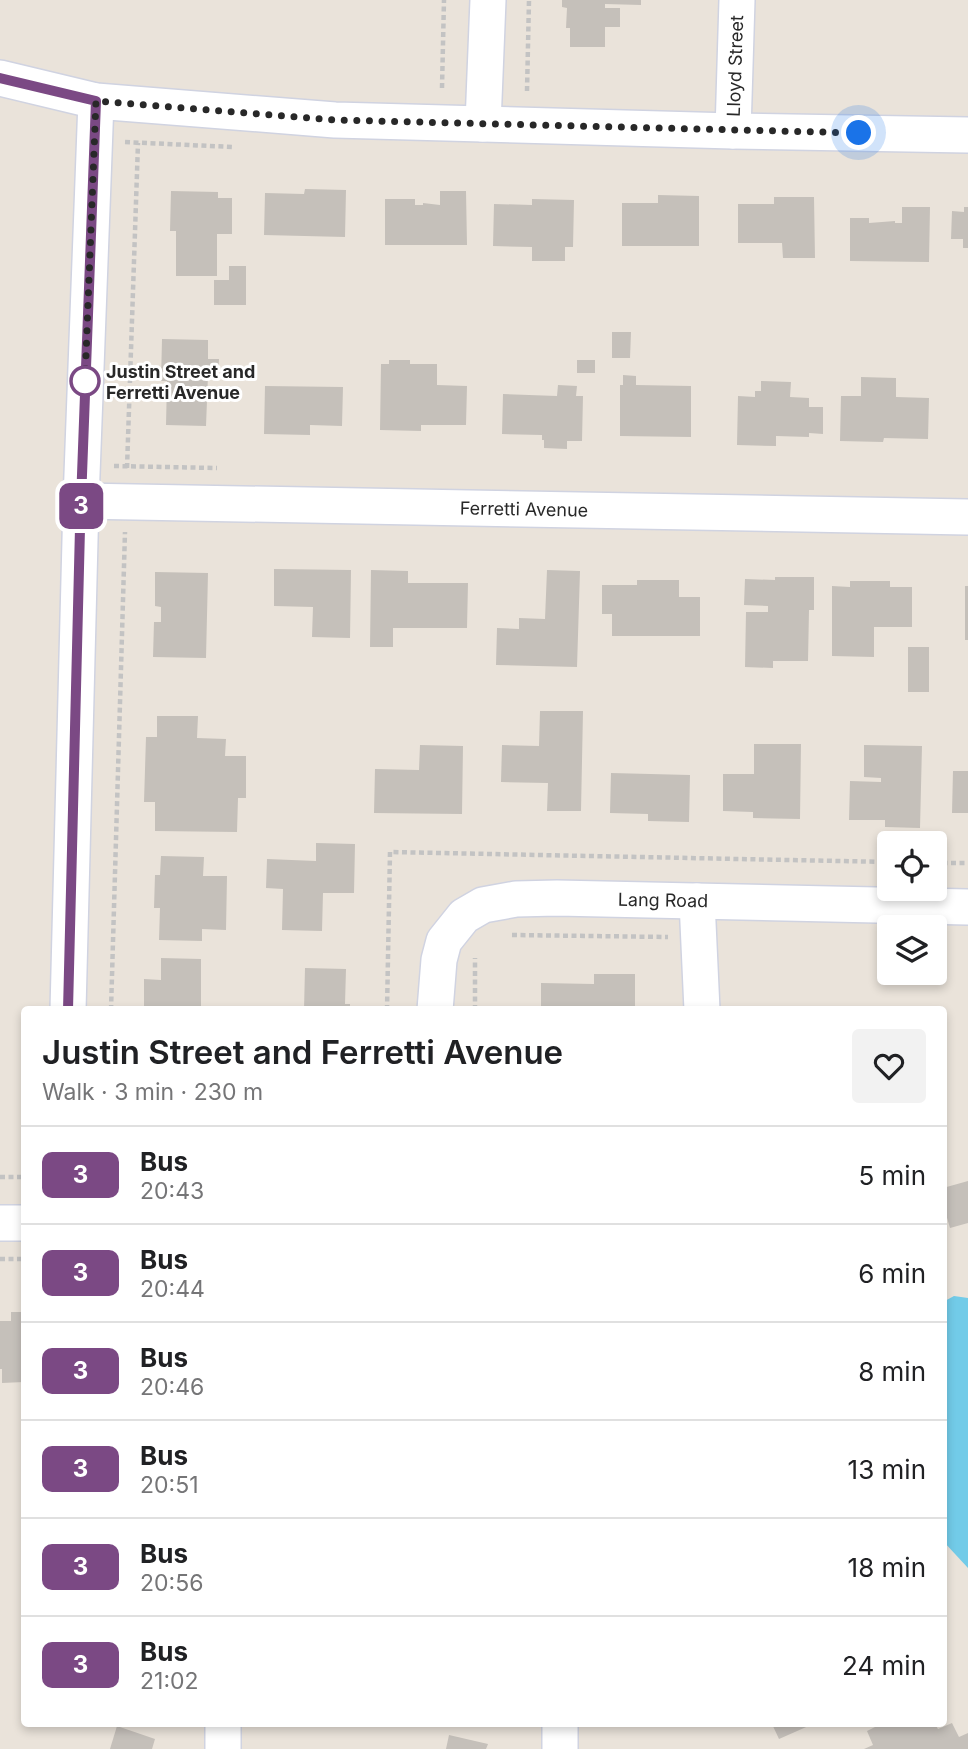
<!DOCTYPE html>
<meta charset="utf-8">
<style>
body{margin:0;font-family:Inter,sans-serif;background:#f2f2f2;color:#202124;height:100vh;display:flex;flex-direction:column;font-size:26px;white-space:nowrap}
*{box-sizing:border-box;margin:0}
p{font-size:23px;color:#757577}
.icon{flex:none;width:38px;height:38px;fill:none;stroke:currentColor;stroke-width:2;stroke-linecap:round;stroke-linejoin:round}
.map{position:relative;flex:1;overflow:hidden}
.side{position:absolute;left:21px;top:1006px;width:926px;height:721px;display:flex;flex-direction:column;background:#fff;border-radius:7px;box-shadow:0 4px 10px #0003}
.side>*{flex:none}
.badge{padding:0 14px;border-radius:10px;font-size:24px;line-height:46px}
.fabs{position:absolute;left:877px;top:831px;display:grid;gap:14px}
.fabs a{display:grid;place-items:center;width:70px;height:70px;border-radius:7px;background:#fff;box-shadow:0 4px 10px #0003;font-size:35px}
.you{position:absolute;width:35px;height:35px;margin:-18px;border:5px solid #fff;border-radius:50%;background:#1a73e8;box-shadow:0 0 0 10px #1a73e833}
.map>.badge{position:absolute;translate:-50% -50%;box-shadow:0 0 0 4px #fff}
.round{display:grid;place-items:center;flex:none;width:74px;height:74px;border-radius:7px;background:#f2f2f2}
.head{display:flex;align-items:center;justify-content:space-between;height:119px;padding:0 21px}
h1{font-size:33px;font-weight:600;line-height:52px}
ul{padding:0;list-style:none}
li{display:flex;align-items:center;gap:21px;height:98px;padding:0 21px;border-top:2px solid #e0e0e0}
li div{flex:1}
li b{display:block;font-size:26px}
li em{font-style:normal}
li .badge{min-width:77px;font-weight:700;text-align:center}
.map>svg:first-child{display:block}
.water{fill:#72cbe8}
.building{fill:#c5c0ba}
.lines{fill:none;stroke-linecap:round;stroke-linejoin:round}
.minor-casing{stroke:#d0d3e1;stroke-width:38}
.path{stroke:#c3c3c3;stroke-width:4.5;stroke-dasharray:5 3.5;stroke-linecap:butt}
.minor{stroke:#fff;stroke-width:35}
.line-casing{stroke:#fff;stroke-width:16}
.line{stroke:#7b4984;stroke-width:10}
.walk{stroke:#282828;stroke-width:7;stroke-dasharray:0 12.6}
.stop-dot{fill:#fff;stroke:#7b4984;stroke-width:3.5}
.labels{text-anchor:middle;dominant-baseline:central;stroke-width:6;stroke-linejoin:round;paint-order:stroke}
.street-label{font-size:18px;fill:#282828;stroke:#fff}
.stop-label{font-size:18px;font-weight:bold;fill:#282828;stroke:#fff;text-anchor:start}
</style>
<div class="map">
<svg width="968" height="1749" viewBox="0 0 968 1749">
<rect width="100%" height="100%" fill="#eae3da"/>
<polygon class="water" points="954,1296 968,1298 968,1568 943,1541 943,1302"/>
<g class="building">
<polygon points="562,0 641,0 641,5 605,4 605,8 620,8 620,27 605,27 605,47 570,47 570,28 566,28 567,8 562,7"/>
<polygon points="305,189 346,190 345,237 264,235 265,193 304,194"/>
<polygon points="171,191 218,192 218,198 232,198 232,234 217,234 217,276 176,276 176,231 170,231"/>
<polygon points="440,191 466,191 467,245 385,245 385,199 415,199 415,205 423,205 423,203 440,205"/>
<polygon points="658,195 699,196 699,246 622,246 622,203 658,203"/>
<polygon points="774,197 814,197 815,258 783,258 782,243 738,243 738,204 774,204"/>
<polygon points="532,199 574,200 573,247 565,247 565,261 532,261 532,247 493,246 494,204 532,205"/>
<polygon points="902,207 930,207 929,262 850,261 850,218 869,218 869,223 895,221 895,223 902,223"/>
<polygon points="964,207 968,207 968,248 963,248 963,239 951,239 952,211 964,212"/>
<polygon points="229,266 246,266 246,305 214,305 214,280 229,280"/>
<polygon points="612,332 631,332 630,358 612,358"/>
<polygon points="162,339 208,340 208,359 219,359 218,375 208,375 206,426 166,425 167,381 161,381"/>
<polygon points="389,360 410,360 410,364 437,364 437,385 467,386 466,425 421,425 421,431 380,430 381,364 389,364"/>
<rect x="577" y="360" width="18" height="13"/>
<polygon points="623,375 636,376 636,385 691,386 691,437 620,436 620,385 623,385"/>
<polygon points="861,377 896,378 896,397 929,398 928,439 884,438 883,442 840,441 841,396 861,396"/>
<polygon points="761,381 791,382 790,397 809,398 809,407 823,407 823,434 809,433 809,437 776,436 776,446 737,445 738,396 755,397 755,391 761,391"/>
<polygon points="558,385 577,386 576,396 583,396 582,441 567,441 567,449 544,448 544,440 542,440 542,435 502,434 503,394 557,396"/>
<polygon points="265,386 343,387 342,426 310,425 310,435 264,434"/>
<polygon points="274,569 351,570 350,638 312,637 313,607 274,606"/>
<polygon points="371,570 408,571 408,583 468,583 467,628 393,628 393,647 370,647"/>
<polygon points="547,570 580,571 577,667 496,665 497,628 519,629 519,618 545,619"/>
<polygon points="155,572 208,573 206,658 153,657 154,622 161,622 161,607 155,606"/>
<polygon points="775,577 814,577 814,610 809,610 808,661 773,661 773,668 745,667 746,612 768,612 768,606 744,605 745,579 775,580"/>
<polygon points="637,580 679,580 679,597 700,597 700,636 612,636 612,614 602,614 602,585 637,585"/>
<polygon points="850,581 890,581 890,587 912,587 912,627 874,627 874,657 832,656 832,586 850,587"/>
<rect x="965" y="586" width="3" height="54"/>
<rect x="908" y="647" width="21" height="45"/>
<polygon points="540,711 583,711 581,811 547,811 548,783 501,782 502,745 539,746"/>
<polygon points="157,716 198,716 197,738 226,739 225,756 246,756 246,798 238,798 237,832 155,831 155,802 144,802 146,737 157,737"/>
<polygon points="754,744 801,744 800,819 753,818 753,812 723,811 723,774 754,774"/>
<polygon points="420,745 463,746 462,814 374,813 375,769 419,770"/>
<polygon points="864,745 922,746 920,828 885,827 885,820 849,820 850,781 881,782 881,778 864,777"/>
<polygon points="953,771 968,771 968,813 952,813"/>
<polygon points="611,773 690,775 689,822 648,821 648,814 610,813"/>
<polygon points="316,843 355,844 354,893 323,893 322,931 282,930 283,889 266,888 267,859 316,861"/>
<polygon points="161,856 204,857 203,876 227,876 226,930 202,929 202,941 159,940 160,908 154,908 155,875 160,875"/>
<polygon points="161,958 201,959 201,1010 144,1010 144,979 161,980"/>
<polygon points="305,968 346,969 345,1004 350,1004 350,1010 304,1010"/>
<polygon points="594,974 635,974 635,1010 541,1010 541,983 594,984"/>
<polygon points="968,1181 968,1223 950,1228 943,1204 943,1188"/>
<polygon points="11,1312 24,1312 24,1382 2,1383 2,1369 0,1369 0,1321 11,1321"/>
<polygon points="952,1723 959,1737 968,1733 968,1749 864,1749 873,1745 867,1731 881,1724 935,1724 938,1729"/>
<polygon points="772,1724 813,1724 779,1739"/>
<polygon points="117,1726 155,1739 152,1749 110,1749"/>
<polygon points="449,1735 488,1744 486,1749 446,1749"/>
</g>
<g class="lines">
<g class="minor-casing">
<g id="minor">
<polyline points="0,78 96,101 335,120 733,131 968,135"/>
<polyline points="483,124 488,0"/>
<polyline points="733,131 737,0"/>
<polyline points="81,501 968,517"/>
<polyline points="697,901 702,1010"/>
<polyline points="68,1010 81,501 96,101"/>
<polyline points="435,1010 439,960 444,941 464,916 483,905 516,899 557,898 968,907"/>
<polyline points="0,1223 24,1223"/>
<polyline points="223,1749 223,1724"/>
<polyline points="560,1749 560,1724"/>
</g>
</g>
<g class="path">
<polyline points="442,88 444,0"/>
<polyline points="527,91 529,0"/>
<polyline points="125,142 232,147"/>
<polyline points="114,466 217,468"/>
<polyline points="127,468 138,143"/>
<polyline points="934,863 968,863"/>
<polyline points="512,935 668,937"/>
<polyline points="111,1010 125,532"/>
<polyline points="387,1010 390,852 889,862"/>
<polyline points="475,1010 475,958"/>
<polyline points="0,1177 24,1177"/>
<polyline points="0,1259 24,1259"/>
</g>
<use href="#minor" class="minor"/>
</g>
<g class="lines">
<g class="line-casing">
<polyline id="line" points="0,78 96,101 80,528 68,1010"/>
</g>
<use href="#line" class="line"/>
<polyline class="walk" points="85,381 96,101 335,120 859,133"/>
</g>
<circle class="stop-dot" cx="85" cy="381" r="14"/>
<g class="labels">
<g class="street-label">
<text transform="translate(735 66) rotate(-88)">Lloyd Street</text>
<text transform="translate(524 509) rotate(1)">Ferretti Avenue</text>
<text transform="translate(663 900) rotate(1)">Lang Road</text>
</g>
<g class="stop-label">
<text x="106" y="371">Justin Street and<tspan x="106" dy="21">Ferretti Avenue</tspan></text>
</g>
</g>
</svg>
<div class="fabs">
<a><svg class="icon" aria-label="locate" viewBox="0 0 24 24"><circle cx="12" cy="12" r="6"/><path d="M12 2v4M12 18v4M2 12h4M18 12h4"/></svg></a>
<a><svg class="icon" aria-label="layers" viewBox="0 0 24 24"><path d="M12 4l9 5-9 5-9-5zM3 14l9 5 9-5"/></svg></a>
</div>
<div class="you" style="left:859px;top:133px"></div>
<b class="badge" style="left:81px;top:506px;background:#7b4984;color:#fff">3</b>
<section class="side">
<div class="head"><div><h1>Justin Street and Ferretti Avenue</h1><p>Walk · 3 min · 230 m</p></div><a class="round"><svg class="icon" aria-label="heart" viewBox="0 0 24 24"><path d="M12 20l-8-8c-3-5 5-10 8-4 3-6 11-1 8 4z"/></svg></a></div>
<ul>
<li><span class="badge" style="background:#7b4984;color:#fff">3</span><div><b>Bus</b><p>20:43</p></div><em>5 min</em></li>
<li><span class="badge" style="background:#7b4984;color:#fff">3</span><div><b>Bus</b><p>20:44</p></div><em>6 min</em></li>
<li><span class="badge" style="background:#7b4984;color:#fff">3</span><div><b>Bus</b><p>20:46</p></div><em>8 min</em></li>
<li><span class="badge" style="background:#7b4984;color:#fff">3</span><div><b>Bus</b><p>20:51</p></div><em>13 min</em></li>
<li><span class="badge" style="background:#7b4984;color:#fff">3</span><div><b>Bus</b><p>20:56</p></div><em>18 min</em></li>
<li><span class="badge" style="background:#7b4984;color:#fff">3</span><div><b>Bus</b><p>21:02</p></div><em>24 min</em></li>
</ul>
</section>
</div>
